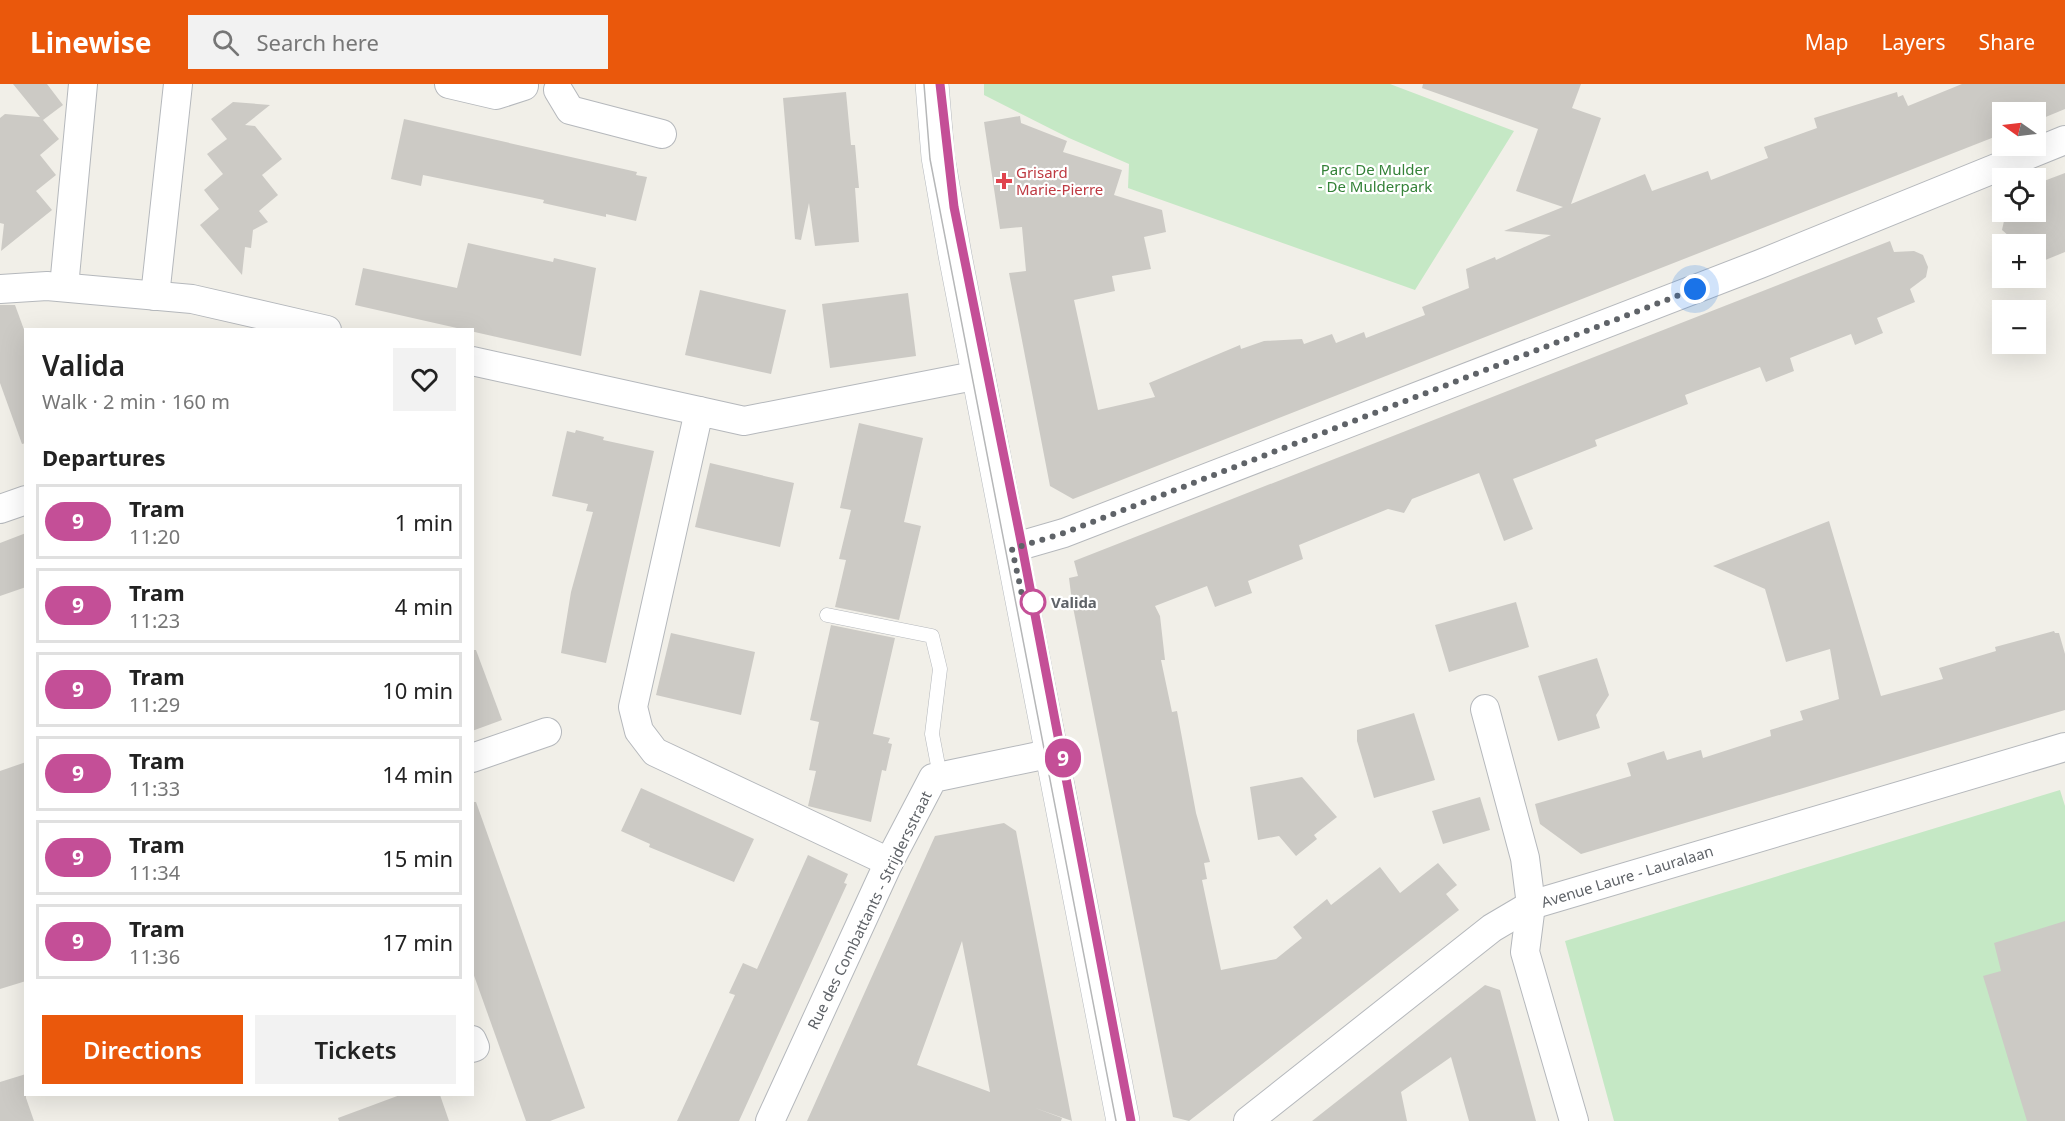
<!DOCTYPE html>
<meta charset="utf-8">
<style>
body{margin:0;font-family:"Noto Sans",sans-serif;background:#f2f2f2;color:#222;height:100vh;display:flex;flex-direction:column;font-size:22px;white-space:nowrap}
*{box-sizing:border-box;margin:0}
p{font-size:20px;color:#767676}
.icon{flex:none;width:33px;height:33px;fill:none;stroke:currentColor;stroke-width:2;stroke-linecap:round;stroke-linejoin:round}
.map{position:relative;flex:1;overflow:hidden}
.panel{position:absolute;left:24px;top:244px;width:450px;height:768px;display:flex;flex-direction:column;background:#fff;border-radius:0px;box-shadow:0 6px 24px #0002}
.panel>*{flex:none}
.badge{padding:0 12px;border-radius:20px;font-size:21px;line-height:39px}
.needle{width:39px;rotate:284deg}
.controls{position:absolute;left:1992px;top:18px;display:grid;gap:12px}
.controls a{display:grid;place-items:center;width:54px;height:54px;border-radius:0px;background:#fff;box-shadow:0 6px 24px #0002;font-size:30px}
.you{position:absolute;width:30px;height:30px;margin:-15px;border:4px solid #fff;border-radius:50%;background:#1a73e8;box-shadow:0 0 0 9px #1a73e833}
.map>.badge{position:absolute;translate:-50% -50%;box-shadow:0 0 0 3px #fff}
h2{padding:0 18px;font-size:22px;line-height:54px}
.round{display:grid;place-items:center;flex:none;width:63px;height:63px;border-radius:0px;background:#f2f2f2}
.head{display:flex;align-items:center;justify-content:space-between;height:102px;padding:0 18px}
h1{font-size:28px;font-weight:600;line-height:45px}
.primary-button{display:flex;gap:12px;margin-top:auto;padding:12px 18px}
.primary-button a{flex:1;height:69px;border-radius:0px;background:#ea580c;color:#fff;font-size:24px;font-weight:600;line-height:69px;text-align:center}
.primary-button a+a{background:#f2f2f2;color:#222}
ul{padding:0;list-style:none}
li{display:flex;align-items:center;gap:18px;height:75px;margin:0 12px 9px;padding:0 6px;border:3px solid #e0e0e0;border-radius:0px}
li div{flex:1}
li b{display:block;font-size:22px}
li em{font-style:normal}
li .badge{min-width:66px;font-weight:700;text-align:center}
header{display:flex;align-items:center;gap:36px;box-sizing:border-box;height:84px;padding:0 30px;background:#ea580c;color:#fff}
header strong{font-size:28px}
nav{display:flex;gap:33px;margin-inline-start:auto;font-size:21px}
.search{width:420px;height:54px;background:#f2f2f2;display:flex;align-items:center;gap:15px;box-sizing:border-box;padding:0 21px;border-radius:0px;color:#767676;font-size:22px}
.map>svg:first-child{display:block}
.green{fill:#c5e8c5}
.building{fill:#cccac5;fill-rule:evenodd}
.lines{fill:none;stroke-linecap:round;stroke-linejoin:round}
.lane-casing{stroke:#b5b8bc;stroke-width:15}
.street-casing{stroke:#b5b8bc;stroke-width:30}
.secondary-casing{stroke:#b6babf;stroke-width:34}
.lane{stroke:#fff;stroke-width:14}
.street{stroke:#fff;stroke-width:28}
.secondary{stroke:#fff;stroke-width:33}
.tram{stroke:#b6b7b8;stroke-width:1.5}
.line-casing{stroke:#fff;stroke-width:14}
.line{stroke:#c44f97;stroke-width:9}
.walk{stroke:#5f6368;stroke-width:6;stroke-dasharray:0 10.8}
.health-dot{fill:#e0444e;stroke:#fff;stroke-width:2}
.stop-dot{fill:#fff;stroke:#c44f97;stroke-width:3}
.labels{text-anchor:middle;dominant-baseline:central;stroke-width:4.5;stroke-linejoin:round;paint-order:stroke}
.park-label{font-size:15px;fill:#348238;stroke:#fff}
.health-label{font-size:15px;fill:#be3a42;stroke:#fff;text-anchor:start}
.stop-label{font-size:15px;font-weight:bold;fill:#5f6368;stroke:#fff;text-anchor:start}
.street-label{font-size:15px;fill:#5f6368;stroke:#fff}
</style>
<header>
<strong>Linewise</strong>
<div class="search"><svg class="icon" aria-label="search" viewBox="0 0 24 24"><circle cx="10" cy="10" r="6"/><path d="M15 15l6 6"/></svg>Search here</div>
<nav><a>Map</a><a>Layers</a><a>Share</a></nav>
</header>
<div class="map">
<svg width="2065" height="1037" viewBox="0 0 2065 1037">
<rect width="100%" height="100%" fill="#f1efe8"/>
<g class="green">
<polygon points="984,0 1390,0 1514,47 1415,206 1128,104 1129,80 1069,54 984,11"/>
<polygon points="2060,706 2065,722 2065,1037 1614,1037 1565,857"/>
</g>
<g class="building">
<polygon points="13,0 47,0 63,21 43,36 59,55 40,71 56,91 36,107 52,126 1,167 4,140 0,139 0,34 5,30 40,33"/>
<polygon points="1423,0 1581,0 1572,24 1601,34 1571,120 1645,90 1652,107 1708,87 1711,96 1768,74 1764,63 1817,44 1814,34 1897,8 1898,13 1903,11 1908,22 1962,0 2065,0 2065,25 2036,37 2036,28 2002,28 2002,50 1073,415 1050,402 1009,189 1026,187 1022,143 1000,145 984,38 1020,32 1021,39 1067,57 1063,68 1122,86 1114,111 1162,126 1166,148 1144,153 1151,185 1112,192 1115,207 1074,216 1098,326 1155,313 1149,299 1240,261 1241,265 1264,257 1302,255 1304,260 1332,250 1336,259 1364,248 1366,254 1425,231 1422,223 1469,204 1466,185 1495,173 1496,176 1551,151 1504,147 1563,123 1516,107 1538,45 1422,4"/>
<polygon points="846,8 851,61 855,61 859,104 855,104 859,158 815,162 809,119 801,156 795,155 783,14"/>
<polygon points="233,18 270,21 245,41 255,42 282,75 262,91 278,111 259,127 268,138 253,146 251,164 245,163 242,191 200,141 219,125 204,106 223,90 207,70 227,55 211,35"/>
<polygon points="404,35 637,88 636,91 647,93 636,137 606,130 606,133 543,119 544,116 423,91 421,102 391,95"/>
<polygon points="2065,89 2065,168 2038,179 2036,160 2012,160 2009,152 2002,146 2006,128 2036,128 2036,100"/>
<polygon points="1890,157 1894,168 1914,167 1923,171 1928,183 1926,193 1910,205 1915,218 1877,234 1883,249 1855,261 1851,250 1790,274 1794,287 1766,298 1760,283 1685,311 1688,320 1595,356 1597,362 1513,395 1533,445 1504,457 1479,389 1412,415 1404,429 1388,425 1299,461 1303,475 1248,497 1252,509 1215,523 1207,502 1155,522 1160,532 1165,576 1161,576 1172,628 1177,627 1196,729 1210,778 1204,779 1207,795 1202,796 1221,886 1276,875 1302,854 1293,843 1327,815 1331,821 1380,783 1400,809 1438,779 1457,801 1446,810 1459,826 1189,1037 1173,1033 1072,518 1069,494 1078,492 1074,477"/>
<polygon points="468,159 553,178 554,174 596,184 581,272 355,221 363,184 457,204"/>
<polygon points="700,206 786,226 771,290 685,271"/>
<polygon points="908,209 916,272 830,284 822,220"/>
<polygon points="0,221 15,221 26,251 26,359 22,360 0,299"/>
<polygon points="859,339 923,354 904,438 921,442 899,536 835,523 846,476 839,475 851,426 840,424"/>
<polygon points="576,346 604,353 603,356 654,367 606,579 561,569 571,508 593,428 586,427 588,420 552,412 567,347 575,349"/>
<polygon points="710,379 794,399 780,463 695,443"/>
<polygon points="1829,437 1881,612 1943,595 1939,584 1996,567 1995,563 2054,547 2055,549 2059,549 2065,570 2065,626 1581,770 1540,740 1535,720 1631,692 1627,679 1664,667 1667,676 1701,666 1703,674 1771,652 1770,646 1803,636 1800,627 1839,615 1830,565 1786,578 1765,505 1713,482"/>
<polygon points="26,449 26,503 0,512 0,459"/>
<polygon points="1516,518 1529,563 1449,588 1435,541"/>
<polygon points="831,541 895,554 873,650 890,654 888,659 892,660 886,687 882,686 871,738 808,722 816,687 809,686 819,638 810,636"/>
<polygon points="671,549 755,568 741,631 656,611"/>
<polygon points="472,566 476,566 502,636 472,647"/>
<polygon points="1597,574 1609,611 1596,631 1600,644 1558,657 1538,592"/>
<polygon points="1414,629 1435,696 1374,714 1357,657 1357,646"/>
<polygon points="26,678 26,897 0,905 0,687"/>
<polygon points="1302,693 1337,733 1314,751 1317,755 1296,772 1279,752 1258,756 1250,703"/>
<polygon points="641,704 754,755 734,798 649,763 650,760 621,747"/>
<polygon points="1480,713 1490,746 1443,760 1432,727"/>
<polygon points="472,718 476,718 585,1024 550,1037 526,1037 472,886"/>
<path d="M1004 739 1016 747 1072 1037 1035 1024 1062 1034 1061 1037H807L935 752ZM962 857 990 1008 917 981Z"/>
<polygon points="808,771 848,790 844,799 847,800 739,1037 677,1037 735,911 729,909 743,879 757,885"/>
<polygon points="2065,837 2065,1037 2027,1037 1983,892 2001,887 1994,859"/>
<polygon points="1485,901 1500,906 1536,1037 1469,1037 1451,973 1401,1008 1407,1037 1312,1037"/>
<polygon points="26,990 26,1014 34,1037 0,1037 0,998"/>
<polygon points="400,1011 440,1011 449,1037 339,1037 338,1034"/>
</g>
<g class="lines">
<g class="lane-casing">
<polyline id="lane" points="827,531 932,552 940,585 932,650 940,692"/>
</g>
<g class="street-casing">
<g id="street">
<polyline points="449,0 496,11 524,2"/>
<polyline points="558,6 570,26 662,50"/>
<polyline points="64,203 83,0"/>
<polyline points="0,205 47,202 192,215 327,246"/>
<polyline points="155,212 178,0"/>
<polyline points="472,277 699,327"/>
<polyline points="0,425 26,416"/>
<polyline points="1012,464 1064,449 1760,180 2065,56"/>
<polyline points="1485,625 1525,774 1531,821 1525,868 1574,1037"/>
<polyline points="472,674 547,648"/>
<polyline points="889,778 655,668 639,647 633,623 699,327 744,337 979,291"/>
<polyline points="472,956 475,963 472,964"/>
<polyline points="770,1037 889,778 933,694 1053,669"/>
<polyline points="1248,1037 1492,844 1531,821 2065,663"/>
</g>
</g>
<g class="secondary-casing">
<polyline id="secondary" points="932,0 938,73 955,171 1123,1037"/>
</g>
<use href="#lane" class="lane"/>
<use href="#street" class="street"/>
<use href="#secondary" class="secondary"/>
<g class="tram">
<polyline points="924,0 930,75 1116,1037"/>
<polyline points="940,0 954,123 1022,462 1131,1037"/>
</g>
</g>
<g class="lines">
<g class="line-casing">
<polyline id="line" points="940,0 954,123 1022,462 1131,1037"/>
</g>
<use href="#line" class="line"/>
<polyline class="walk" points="1033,518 1024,520 1012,465 1064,449 1695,205"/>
</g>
<path class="health-dot" d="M1001 88h6v6h6v6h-6v6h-6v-6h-6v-6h6z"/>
<circle class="stop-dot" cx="1033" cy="518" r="12"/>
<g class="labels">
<g class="park-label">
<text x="1375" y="85">Parc De Mulder<tspan x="1375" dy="17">- De Mulderpark</tspan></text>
</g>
<g class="health-label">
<text x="1016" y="88">Grisard<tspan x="1016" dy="17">Marie-Pierre</tspan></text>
</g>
<g class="stop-label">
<text x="1051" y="518">Valida</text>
</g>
<g class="street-label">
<text transform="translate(1627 792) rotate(-17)">Avenue Laure - Lauralaan</text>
<text transform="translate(869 826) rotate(-64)">Rue des Combattants - Strijdersstraat</text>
</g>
</g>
</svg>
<div class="controls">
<a><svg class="needle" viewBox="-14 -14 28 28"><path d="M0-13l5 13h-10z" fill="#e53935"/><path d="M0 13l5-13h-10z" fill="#767676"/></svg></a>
<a><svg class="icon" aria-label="locate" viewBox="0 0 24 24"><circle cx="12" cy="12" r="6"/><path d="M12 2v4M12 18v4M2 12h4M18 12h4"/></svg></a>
<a>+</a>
<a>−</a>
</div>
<div class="you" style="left:1695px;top:205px"></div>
<b class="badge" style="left:1063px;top:674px;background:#c44f97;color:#fff">9</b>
<section class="panel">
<div class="head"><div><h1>Valida</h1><p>Walk · 2 min · 160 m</p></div><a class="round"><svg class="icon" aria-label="heart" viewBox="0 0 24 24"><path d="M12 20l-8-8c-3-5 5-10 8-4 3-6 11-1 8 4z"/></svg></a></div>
<h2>Departures</h2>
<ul>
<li><span class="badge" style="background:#c44f97;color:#fff">9</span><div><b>Tram</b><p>11:20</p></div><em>1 min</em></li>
<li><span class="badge" style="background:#c44f97;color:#fff">9</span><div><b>Tram</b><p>11:23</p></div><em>4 min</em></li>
<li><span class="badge" style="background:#c44f97;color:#fff">9</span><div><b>Tram</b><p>11:29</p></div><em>10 min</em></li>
<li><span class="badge" style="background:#c44f97;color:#fff">9</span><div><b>Tram</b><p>11:33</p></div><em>14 min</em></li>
<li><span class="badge" style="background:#c44f97;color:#fff">9</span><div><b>Tram</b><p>11:34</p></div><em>15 min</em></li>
<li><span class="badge" style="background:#c44f97;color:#fff">9</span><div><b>Tram</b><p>11:36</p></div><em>17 min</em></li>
</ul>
<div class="primary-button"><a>Directions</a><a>Tickets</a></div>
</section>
</div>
